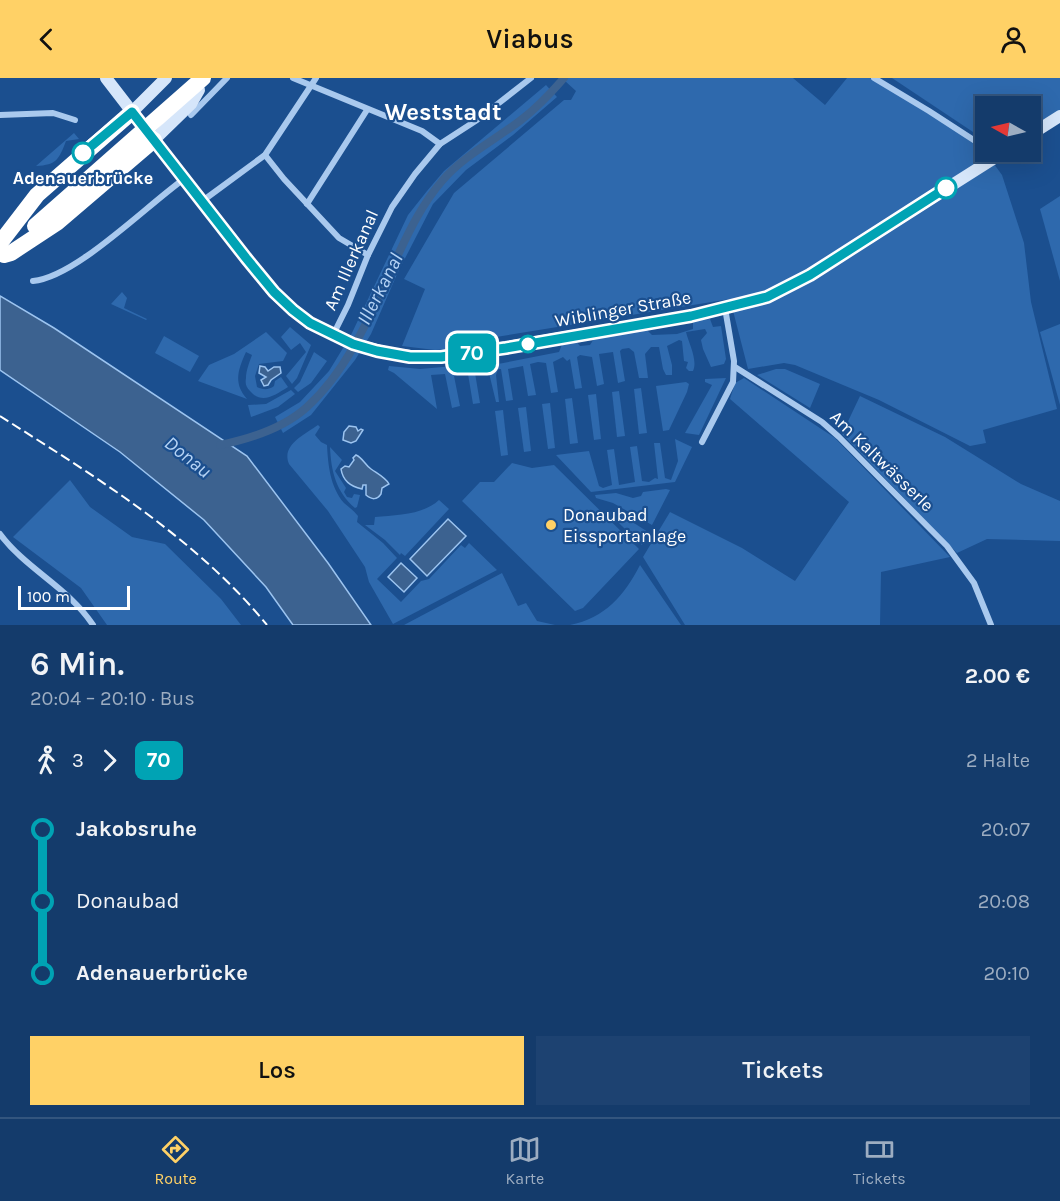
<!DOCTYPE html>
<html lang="de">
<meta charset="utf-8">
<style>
body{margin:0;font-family:Karla,sans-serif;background:#1d4271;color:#f1f3f6;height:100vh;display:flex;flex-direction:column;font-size:22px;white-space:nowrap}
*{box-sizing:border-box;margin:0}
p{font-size:20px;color:#9dadc1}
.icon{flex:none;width:33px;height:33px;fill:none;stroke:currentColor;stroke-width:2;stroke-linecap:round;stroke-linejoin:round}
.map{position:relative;height:547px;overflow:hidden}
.drawer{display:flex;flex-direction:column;background:#143b6b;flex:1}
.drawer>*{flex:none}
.badge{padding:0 12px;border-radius:9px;font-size:21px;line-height:39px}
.needle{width:39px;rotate:278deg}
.buttons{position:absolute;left:975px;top:18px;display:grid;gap:12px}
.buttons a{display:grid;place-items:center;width:66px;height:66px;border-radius:0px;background:#143b6b;box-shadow:0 6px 24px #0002,0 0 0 2px #33557e;font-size:30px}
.scale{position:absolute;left:18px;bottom:15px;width:112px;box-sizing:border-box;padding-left:6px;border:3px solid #fff;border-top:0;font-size:16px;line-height:21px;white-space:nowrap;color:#fff;-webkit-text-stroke:4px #1b4f8f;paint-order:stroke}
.map>.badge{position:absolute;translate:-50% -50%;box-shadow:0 0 0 3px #fff}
.legs{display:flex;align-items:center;gap:9px;height:66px;padding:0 30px;font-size:20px}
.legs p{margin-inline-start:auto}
.overview{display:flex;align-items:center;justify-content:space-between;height:102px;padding:0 30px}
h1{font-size:33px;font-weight:600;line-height:45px}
.primary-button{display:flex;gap:12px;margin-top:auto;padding:12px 30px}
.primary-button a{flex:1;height:69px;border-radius:0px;background:#ffd166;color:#111;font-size:24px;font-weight:600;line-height:69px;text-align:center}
.primary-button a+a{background:#1d4271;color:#f1f3f6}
ul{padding:0 30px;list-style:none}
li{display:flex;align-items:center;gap:21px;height:72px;font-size:22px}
li i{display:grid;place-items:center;width:9px;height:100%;margin:0 8px;background:currentColor}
li i::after{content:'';width:15px;height:15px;margin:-8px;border:4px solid;border-radius:50%;background:#143b6b}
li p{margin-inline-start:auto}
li:first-child i{background:linear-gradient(#0000 50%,currentColor 0)}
li:last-child i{background:linear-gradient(currentColor 50%,#0000 0)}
header{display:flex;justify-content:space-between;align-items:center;height:78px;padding:0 30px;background:#ffd166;color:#111;font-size:27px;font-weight:600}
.tabs{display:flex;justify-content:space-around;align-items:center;height:84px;border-top:2px solid #33557e;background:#143b6b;font-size:16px;color:#9dadc1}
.tabs a{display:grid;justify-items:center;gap:3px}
.tabs .current{color:#ffd166}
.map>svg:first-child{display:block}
.green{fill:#2e69ad}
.water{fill:#3c6290;stroke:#9cc4f0;stroke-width:1.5}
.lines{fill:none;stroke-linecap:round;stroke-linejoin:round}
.canal{stroke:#3c6290;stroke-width:8}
.street{stroke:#a9c9ee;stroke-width:6}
.secondary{stroke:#d6e6fa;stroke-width:12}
.highway{stroke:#fff;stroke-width:16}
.rail{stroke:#fff;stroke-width:2;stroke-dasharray:10 4.5;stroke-linecap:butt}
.highway-bridge{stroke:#fff;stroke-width:16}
.line-1-casing{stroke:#fff;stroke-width:14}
.line-1{stroke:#00a3b4;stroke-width:9}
.stop-1-dot{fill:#fff;stroke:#00a3b4;stroke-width:3}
.poi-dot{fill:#ffd166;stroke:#1b4f8f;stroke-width:2}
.labels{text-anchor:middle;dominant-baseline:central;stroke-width:4.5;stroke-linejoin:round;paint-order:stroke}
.stop-label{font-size:18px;font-weight:bold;fill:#fff;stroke:#1b4f8f}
.street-label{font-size:18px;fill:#fff;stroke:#1b4f8f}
.poi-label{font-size:18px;fill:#fff;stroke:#1b4f8f;text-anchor:start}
.water-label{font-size:20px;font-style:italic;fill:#b5d3f5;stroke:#1b4f8f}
.district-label{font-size:24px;font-weight:bold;fill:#fff;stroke:#1b4f8f}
</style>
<header><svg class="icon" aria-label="back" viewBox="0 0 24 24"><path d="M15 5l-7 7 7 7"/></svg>Viabus<svg class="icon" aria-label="person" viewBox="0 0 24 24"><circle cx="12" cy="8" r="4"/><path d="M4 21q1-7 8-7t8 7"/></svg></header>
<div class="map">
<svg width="1060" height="547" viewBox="0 0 1060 547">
<rect width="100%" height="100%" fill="#1b4f8f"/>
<g class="green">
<polygon points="567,0 793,0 825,27 847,0 870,0 907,22 961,56 986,75 1002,97 1024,165 1031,224 1057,331 983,352 986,365 970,368 879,322 795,287 784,285 748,291 730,221 478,262 465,270 435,272 402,268 425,211 404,201 454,115 564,22 571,22 576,13 565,3"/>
<polygon points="892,0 1060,0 1060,33 1031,48 1030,28 986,28 985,62"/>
<polygon points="546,7 557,19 513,57 466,92 433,126 398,194 371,256 355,282 311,337 283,355 275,339 300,324 329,293 351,257 408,137 427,113 444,93"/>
<path d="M74 55 79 61 66 63C59 81 57 87 36 88Z"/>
<polygon points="1060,118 1060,203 1040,131"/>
<polygon points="122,214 127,220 124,230 147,241 146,242 111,226"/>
<path d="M710 241 713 249 721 248 726 281 724 286 711 289 703 271 701 262 707 255 705 251 686 254C689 266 698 282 693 293H689L686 290 688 284 684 283 682 263 679 262 667 268 672 287V297H666L663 291 659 269H651L645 276 648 300H639L634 274 629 270 622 271 620 273 625 303 618 305 613 274 599 276 604 306 597 308 592 279 580 277 577 279 582 310 575 311 570 281 567 283 563 279 553 284 558 314 551 315 546 285 538 284 530 286 536 317 528 318 523 288 508 291 513 322 506 323 501 291H498L496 297 499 324H496L489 295H475L480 325 473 326 468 296 460 295 454 298 460 328 452 330 445 296 431 297 437 331 394 295 388 292 389 288 420 291 477 286 484 288 494 284 498 286 559 274 563 264 574 261 580 268 590 267 597 256 643 248 652 257 677 256 693 251V243Z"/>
<polygon points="1060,246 1060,327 1040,254"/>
<polygon points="290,249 311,267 297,300 292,306 286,298 306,274 300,265 291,272 281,259"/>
<path d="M266 254 287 275 283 283 259 286 255 298 257 309C263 312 269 312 274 308L275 303 281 299 288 309C275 317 262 327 250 313 246 309 245 306 246 300 246 293 249 285 252 277L246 274C238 292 233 305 247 321L198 303 209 287 234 276Z"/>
<polygon points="164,258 199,278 190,294 155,275"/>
<polygon points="314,274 327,283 311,305 298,314 294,310 300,304"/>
<polygon points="776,291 785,291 820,306 810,330 757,297"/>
<polygon points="726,300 699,357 685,355 712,307 705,304 705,301"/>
<polygon points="744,300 835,360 950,479 881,494 880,547 685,547 643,479 670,434 742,470 795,503 849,424 730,321 735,305"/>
<polygon points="686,304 689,306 687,314 669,352 663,353 656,308"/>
<polygon points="641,310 647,355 639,356 634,311"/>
<polygon points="291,312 295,316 278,329 251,339 248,327 266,326"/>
<polygon points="619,313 625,358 617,359 612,314"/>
<polygon points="596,316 601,361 594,362 588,317"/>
<polygon points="860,318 945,359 1021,406 1060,423 1060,463 987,461 957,475 842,356"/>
<polygon points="572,320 578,365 570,366 565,321"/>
<polygon points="550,325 555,370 548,371 542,326"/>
<polygon points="526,329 531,373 524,374 518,330"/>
<polygon points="503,332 508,377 501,378 495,333"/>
<path d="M318 347 320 349 315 357 321 364 327 367C328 386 330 409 344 425 349 429 354 433 358 438L357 444 383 465 397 480 377 501 401 524 421 503 429 501 461 467 465 470 469 465 497 492 393 546 369 504 365 489 328 433 289 386C281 367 304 357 318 347Z"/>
<polygon points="675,361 692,369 675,404 591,414 556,377 589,373 599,408 603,410 612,407 607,372 614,371 619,407 635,404 630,369 637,368 642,403 649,404 655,400 658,401 654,365 660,365 665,400 671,402 678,383"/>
<path d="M330 369 342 382 335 393 346 410 344 414 347 419 352 420 354 416 360 417 357 429 355 430C336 414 331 393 330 369Z"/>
<polygon points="512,385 532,390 554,387 639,471 583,530 575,533 462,423 480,404 494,404"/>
<polygon points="70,402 90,429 132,459 165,466 221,521 241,547 107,547 81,510 13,459"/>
<polygon points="666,411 670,412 652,447 613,425 596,420 595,417 616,415 633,420 641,418 643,414"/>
<path d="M439 422 449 431 405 478 401 475 400 477 385 462 365 447H374L375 439C397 437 423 437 439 422Z"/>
<polygon points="605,432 623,438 648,454 642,467"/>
<path d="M640 487 681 547H570C605 540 624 518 640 487Z"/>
<polygon points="502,495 518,528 526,525 537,543 555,547 404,547"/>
</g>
<g class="water">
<polygon points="0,218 54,250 247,378 328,485 371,547 293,547 266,509 204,442 120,374 0,292"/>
<polygon points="260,288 265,289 268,293 274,289 280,289 281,295 271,302 268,307 264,308 261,302 266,299 259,295"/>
<polygon points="349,348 356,349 358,353 361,351 363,352 356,363 351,365 343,362 344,354"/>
<path d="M356 377C363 380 364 386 371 391 378 396 386 400 389 406L382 410 381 416C377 422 372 422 366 417V407H363L362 411C350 408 343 403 341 391L345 388 349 389 354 382 353 380Z"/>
<polygon points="448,441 466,458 427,498 410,481"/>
<polygon points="401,485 417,500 404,514 388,499"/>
</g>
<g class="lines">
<path class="canal" d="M220 367C249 361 284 350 307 329 351 289 373 230 398 177 410 151 423 125 442 103 463 78 495 62 521 42 537 30 551 15 564 0"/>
<g class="street">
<polyline points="293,0 422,53 440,66"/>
<polyline points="874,0 929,33 986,70"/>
<polyline points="0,37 53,35 75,42"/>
<polyline points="191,37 227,0"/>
<polyline points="265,77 284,101 339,160 368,177"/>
<polyline points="201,124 265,77 316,0"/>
<polyline points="307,126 367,32"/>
<path d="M33 203C76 199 146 128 184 101"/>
<polyline points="333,257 348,227 368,177 392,129 415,96 440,66 477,42 531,0"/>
<polyline points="735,289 822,344 839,359 947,468 974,505 991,547"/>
<polyline points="702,364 733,304 734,283 725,230"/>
<path d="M0 456C26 491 69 510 93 547"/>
</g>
<g class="secondary">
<polyline points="106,0 136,39"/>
<polyline points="132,34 166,0"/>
<polyline points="150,57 246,180 274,215 293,232 310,245 353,266 393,276 427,280 489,272 691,238 767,219 810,197 1004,74"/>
<polyline points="1030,57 1060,38"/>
<polyline points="154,62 191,26 199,12"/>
</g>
<g class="highway">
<polyline points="0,165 37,117 132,34"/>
<polyline points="4,177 11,175 58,144 154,62"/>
</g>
<path class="rail" d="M0 338C94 398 195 459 267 547"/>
<polyline class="highway-bridge" points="35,148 203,0"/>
</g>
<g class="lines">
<g class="line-1-casing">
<polyline id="line-1" points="83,75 132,34 246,180 274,214 293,232 310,245 353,266 377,273 410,279 441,279 506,270 691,238 767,219 810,197 946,110"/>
</g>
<use href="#line-1" class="line-1"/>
</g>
<g class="stop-1-dot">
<circle cx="83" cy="75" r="10"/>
<circle cx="946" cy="110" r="10"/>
<circle cx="528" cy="266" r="8"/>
</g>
<circle class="poi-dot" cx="551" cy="447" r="6"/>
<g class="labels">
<g class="stop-label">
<text x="83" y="100">Adenauerbrücke</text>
</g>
<g class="street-label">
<text transform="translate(351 182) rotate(-66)">Am Illerkanal</text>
<text transform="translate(623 231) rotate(-10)">Wiblinger Straße</text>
<text transform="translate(882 383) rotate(44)">Am Kaltwässerle</text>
</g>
<g class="poi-label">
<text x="563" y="437">Donaubad<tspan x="563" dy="21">Eissportanlage</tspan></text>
</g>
<g class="water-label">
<text transform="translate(380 211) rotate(-63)">Illerkanal</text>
<text transform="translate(188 379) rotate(39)">Donau</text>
</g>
<g class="district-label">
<text x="443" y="34">Weststadt</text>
</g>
</g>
</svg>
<div class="buttons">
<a><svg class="needle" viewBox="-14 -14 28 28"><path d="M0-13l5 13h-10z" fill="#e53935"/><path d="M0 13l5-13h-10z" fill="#9dadc1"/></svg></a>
</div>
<div class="scale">100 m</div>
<b class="badge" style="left:472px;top:275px;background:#00a3b4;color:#fff">70</b>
</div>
<section class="drawer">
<div class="overview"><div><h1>6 Min.</h1><p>20:04 – 20:10 · Bus</p></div><b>2.00 €</b></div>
<div class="legs"><svg class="icon" aria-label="walk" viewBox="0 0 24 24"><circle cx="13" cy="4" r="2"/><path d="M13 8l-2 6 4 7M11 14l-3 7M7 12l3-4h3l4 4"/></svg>3<svg class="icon" aria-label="forward" viewBox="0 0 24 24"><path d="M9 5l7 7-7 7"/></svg><b class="badge" style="background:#00a3b4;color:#fff">70</b><p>2 Halte</p></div>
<ul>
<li><i style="color:#00a3b4"></i><b>Jakobsruhe</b><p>20:07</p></li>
<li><i style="color:#00a3b4"></i><span>Donaubad</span><p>20:08</p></li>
<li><i style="color:#00a3b4"></i><b>Adenauerbrücke</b><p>20:10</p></li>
</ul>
<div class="primary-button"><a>Los</a><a>Tickets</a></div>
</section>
<nav class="tabs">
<a class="current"><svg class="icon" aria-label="directions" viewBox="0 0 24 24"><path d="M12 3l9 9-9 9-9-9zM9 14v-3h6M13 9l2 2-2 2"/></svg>Route</a>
<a><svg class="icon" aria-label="map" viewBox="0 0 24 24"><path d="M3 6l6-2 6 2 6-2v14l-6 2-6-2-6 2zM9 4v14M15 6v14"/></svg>Karte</a>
<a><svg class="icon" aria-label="tickets" viewBox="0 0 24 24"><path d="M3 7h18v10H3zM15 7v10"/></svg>Tickets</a>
</nav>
